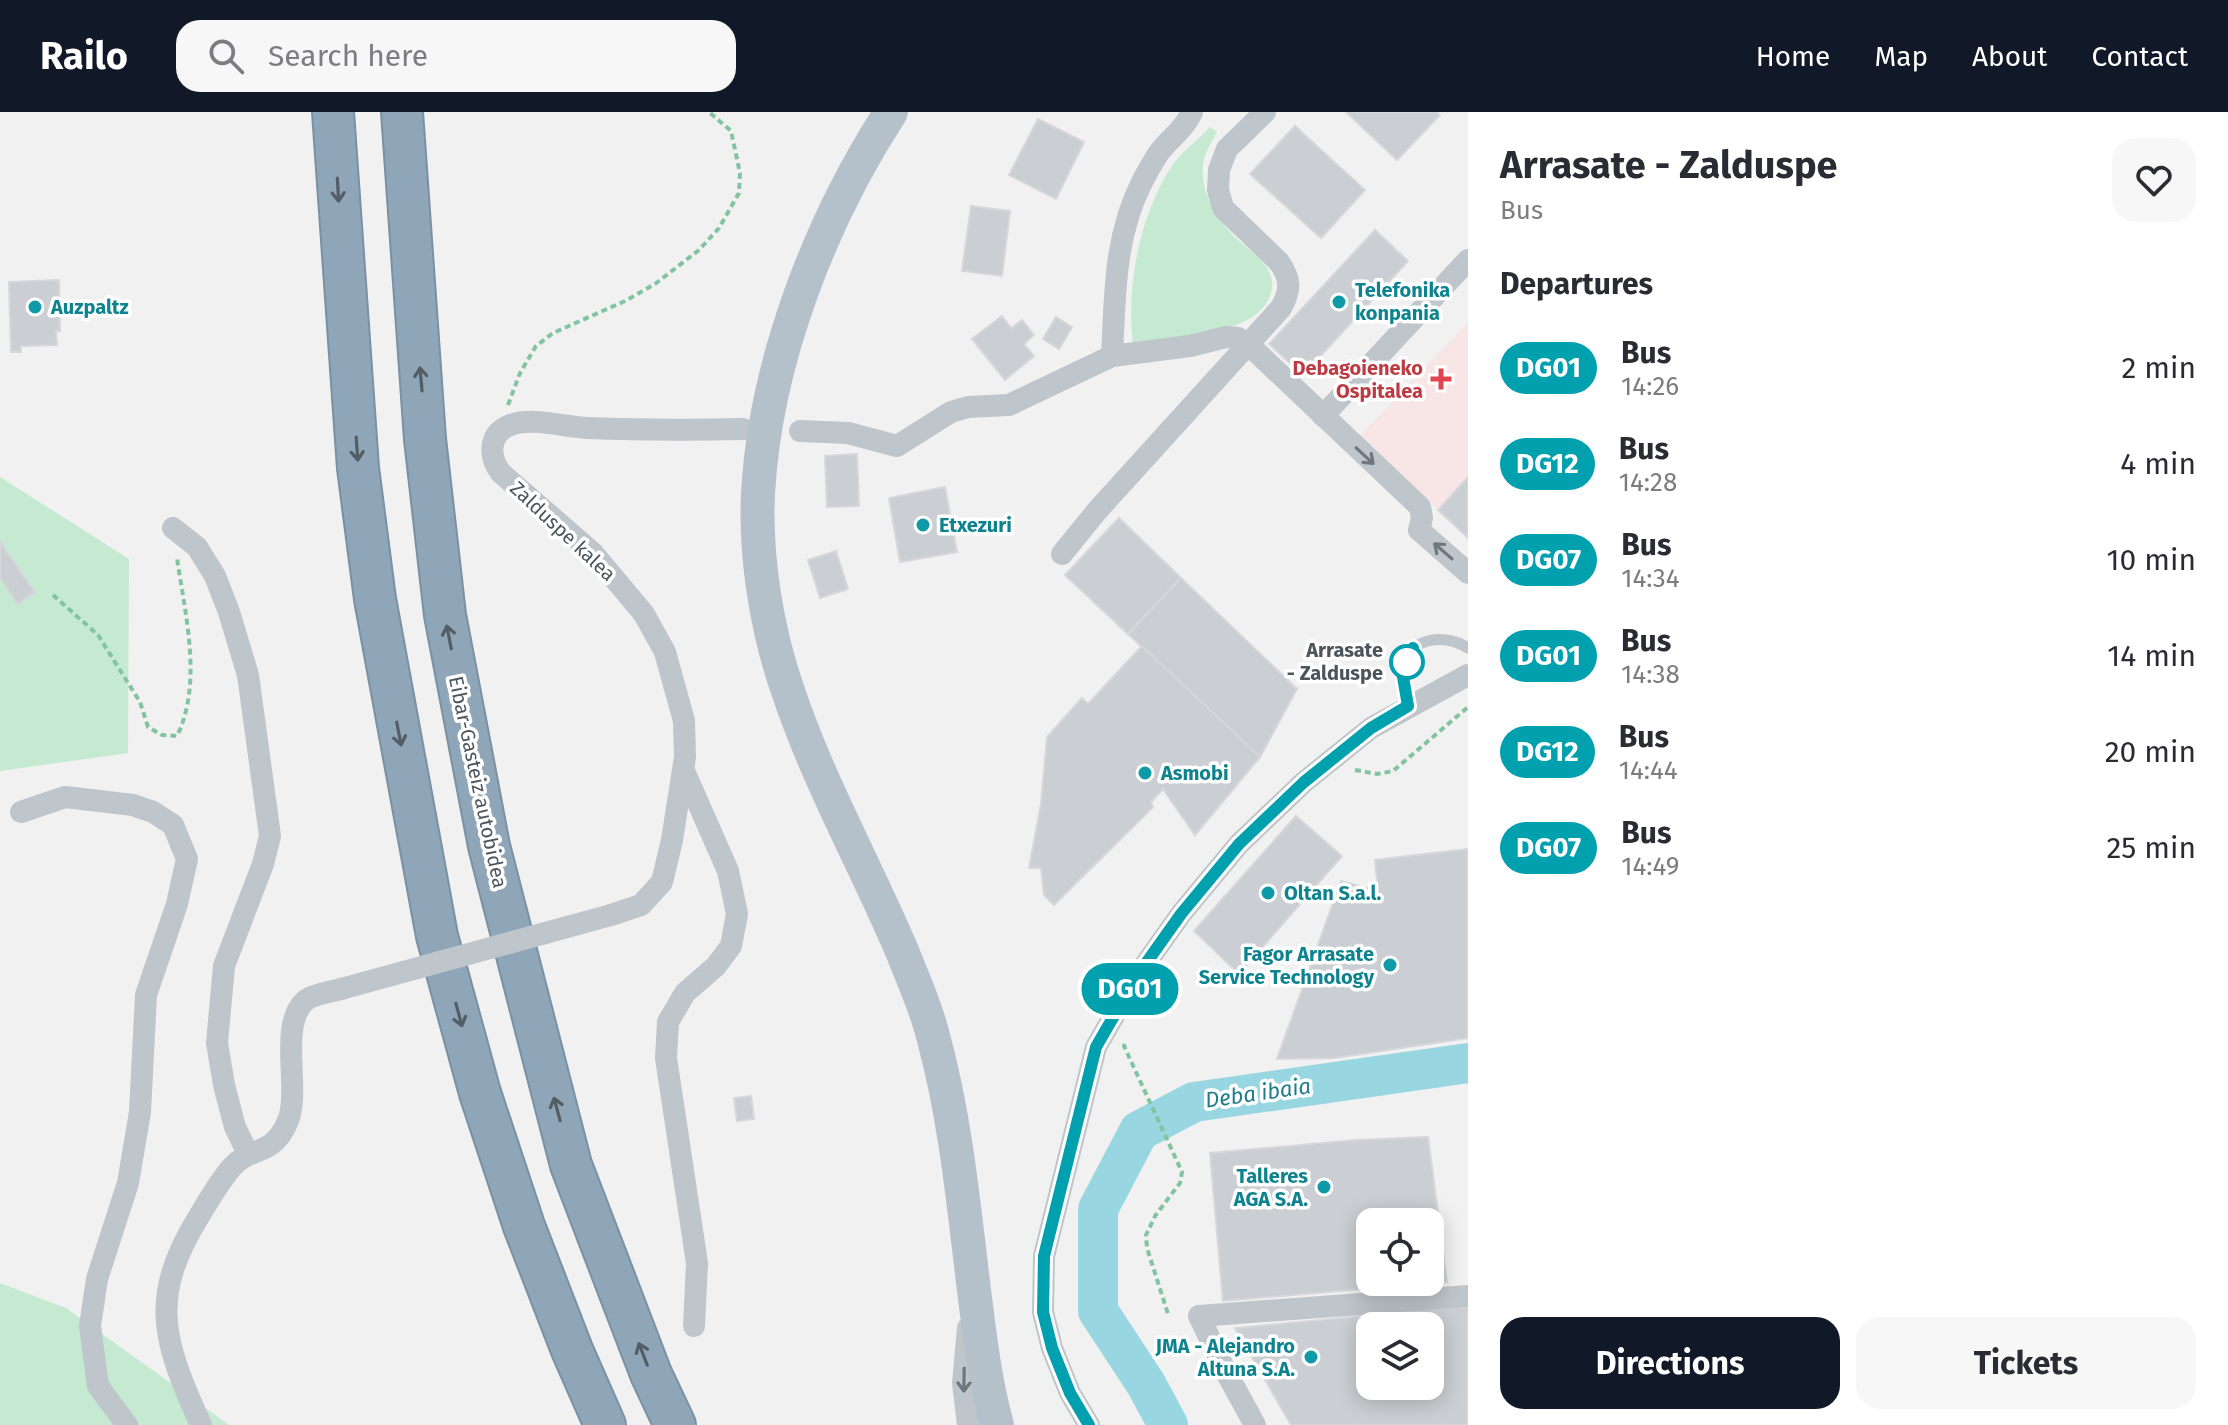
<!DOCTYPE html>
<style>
body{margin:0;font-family:"Fira Sans",sans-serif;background:#f7f7f7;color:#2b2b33;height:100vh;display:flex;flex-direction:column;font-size:30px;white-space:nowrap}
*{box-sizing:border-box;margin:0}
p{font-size:26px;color:#7c7c81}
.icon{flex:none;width:44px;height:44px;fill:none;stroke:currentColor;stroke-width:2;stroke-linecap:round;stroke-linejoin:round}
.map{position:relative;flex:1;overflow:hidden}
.panel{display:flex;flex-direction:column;background:#fff;width:760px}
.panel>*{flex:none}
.badge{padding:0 16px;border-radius:26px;font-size:28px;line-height:52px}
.controls{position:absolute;left:1356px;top:1096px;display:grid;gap:16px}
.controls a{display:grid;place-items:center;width:88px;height:88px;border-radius:16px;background:#fff;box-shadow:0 4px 20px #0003;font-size:40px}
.map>.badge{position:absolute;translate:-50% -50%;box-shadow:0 0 0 4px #fff}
h2{padding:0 32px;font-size:30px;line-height:72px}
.round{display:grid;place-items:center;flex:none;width:84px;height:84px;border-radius:24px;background:#f7f7f7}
.overview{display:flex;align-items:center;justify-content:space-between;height:136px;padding:0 32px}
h1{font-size:38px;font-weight:700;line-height:60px}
.primary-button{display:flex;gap:16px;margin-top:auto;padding:16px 32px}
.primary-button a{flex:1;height:92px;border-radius:24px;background:#111827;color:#fff;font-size:32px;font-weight:700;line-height:92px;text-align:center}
.primary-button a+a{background:#f7f7f7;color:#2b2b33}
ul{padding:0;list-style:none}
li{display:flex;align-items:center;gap:24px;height:96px;padding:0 32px}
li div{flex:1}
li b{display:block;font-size:30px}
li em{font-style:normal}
li .badge{min-width:88px;font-weight:700;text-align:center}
header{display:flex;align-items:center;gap:48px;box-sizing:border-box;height:112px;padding:0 40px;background:#111827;color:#fff}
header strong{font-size:38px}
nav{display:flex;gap:44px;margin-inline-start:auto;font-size:28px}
.search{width:560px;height:72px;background:#f7f7f7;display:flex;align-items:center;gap:20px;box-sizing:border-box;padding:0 28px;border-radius:24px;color:#7c7c81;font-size:30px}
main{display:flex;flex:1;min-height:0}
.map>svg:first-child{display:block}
.medical{fill:#f8e5e5}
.green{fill:#c5ead1}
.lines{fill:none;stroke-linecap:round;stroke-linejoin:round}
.river{stroke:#98d7e1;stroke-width:40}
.building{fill:#cbced2;stroke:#d5d7db;stroke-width:2;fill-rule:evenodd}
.motorway-casing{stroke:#7a91a4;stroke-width:44}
.path{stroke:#81c49f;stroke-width:4;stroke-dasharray:6 4;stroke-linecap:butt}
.service{stroke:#bec5cb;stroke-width:11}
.minor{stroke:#bec5cb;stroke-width:22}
.primary{stroke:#b4c1cb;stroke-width:34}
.motorway{stroke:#8fa6b8;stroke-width:40}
.minor-bridge{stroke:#bec5cb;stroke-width:22}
.oneway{stroke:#525d64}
.oneway2{stroke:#6e777d}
.line-casing{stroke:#fff;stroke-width:18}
.line{stroke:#00a0ae;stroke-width:12}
.culture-dot{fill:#0f9aa8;stroke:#fff;stroke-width:3}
.health-dot{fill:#e0444e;stroke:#fff;stroke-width:3}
.stop-dot{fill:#fff;stroke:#00a0ae;stroke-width:4}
.labels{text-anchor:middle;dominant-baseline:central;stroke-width:7;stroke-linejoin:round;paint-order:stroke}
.culture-label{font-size:20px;font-weight:bold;fill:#0d838f;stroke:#fff;text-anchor:start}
.health-label{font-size:20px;font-weight:bold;fill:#be3a42;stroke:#fff;text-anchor:end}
.street-label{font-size:20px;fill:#4b555b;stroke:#fff}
.stop-label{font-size:20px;font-weight:bold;fill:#4b555b;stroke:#fff;text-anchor:end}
.water-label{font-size:22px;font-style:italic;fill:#1e7c8c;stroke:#fff}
</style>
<header>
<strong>Railo</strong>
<div class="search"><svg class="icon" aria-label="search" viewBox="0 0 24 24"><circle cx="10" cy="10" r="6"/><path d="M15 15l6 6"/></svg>Search here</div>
<nav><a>Home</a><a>Map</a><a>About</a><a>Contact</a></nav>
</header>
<main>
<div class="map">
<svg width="1468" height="1313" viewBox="0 0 1468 1313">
<rect width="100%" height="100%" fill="#f2f1f1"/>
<polygon class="medical" points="1468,210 1468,426 1360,324"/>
<g class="green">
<path d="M1210 15 1217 20C1213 28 1206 38 1204 47 1198 79 1216 107 1238 128 1247 136 1258 144 1265 153 1270 159 1273 168 1272 176 1266 224 1170 228 1133 233 1126 174 1139 106 1171 55 1181 40 1198 28 1210 15Z"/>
<polygon points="0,365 129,447 128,641 0,659"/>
<polygon points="0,1171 66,1196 229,1313 0,1313"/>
</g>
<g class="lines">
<polyline class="river" points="1168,1313 1146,1272 1098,1199 1098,1097 1139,1019 1194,990 1468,951"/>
</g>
<g class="building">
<polygon points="1346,0 1437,0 1440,3 1397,48"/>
<polygon points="1038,7 1084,30 1056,87 1009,63"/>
<polygon points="1295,14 1365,78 1321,126 1250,62"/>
<polygon points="971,94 1010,99 1002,164 962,159"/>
<polygon points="1375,118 1408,149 1303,263 1269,232"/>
<polygon points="59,168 60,219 56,219 57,233 21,234 21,240 11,240 9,170"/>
<polygon points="1002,204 1011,216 1022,208 1034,223 1024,232 1034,244 1005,268 972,227"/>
<polygon points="1056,205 1072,215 1059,237 1043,227"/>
<polygon points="857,342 859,394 827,395 825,344"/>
<polygon points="1468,365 1468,426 1438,398"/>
<polygon points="945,375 957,440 900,450 889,386"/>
<polygon points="1119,406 1181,466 1128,522 1065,463"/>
<polygon points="0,430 35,480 18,492 0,466"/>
<polygon points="836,439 848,477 820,486 808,448"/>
<polygon points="1181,466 1297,577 1260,645 1128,522"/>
<polygon points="1142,534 1260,645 1195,723 1163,677 1151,690 1153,695 1054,793 1044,783 1041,756 1029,756 1041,692 1047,625 1082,586 1088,592"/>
<polygon points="1296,704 1342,744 1239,862 1194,819"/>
<polygon points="1468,737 1468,926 1335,946 1277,947 1341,769 1378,779 1375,748"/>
<polygon points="751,984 754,1007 737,1009 734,986"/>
<path d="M1428 1025 1447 1170 1223 1189 1210 1041 1356 1028ZM1370 1110H1430V1170H1370Z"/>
<path d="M1468 1194V1313H1291L1235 1216ZM1370 1214H1430V1274H1370Z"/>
</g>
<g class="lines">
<g class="motorway-casing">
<g id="motorway">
<polyline points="333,0 358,356 375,487 437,824 480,981 524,1114 572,1238 605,1313"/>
<polyline points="402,0 425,327 445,503 489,734 571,1053 651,1262 675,1313"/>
</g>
</g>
<g class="path">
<polyline points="508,293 520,261 536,234 553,221 625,189 655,172 699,138 719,116 739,81 740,61 731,19 709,0"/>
<path d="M53 483 98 523 140 590 148 615 162 623 177 624C203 571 185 502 177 446"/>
<polyline points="1355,658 1377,662 1393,659 1468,595"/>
<polyline points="1125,932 1124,934 1182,1060 1180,1071 1155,1104 1146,1123 1147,1136 1168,1202"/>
</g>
<path class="service" d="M1408 594C1406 584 1401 573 1402 563 1404 527 1441 519 1468 536"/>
<g class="minor">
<path d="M1112 244C1115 184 1114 125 1142 70 1148 59 1154 47 1161 38 1172 25 1185 16 1192 0"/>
<polyline points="1323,304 1468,148"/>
<polyline points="800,319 848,321 897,334 951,300 968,295 1009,293 1112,244 1190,234 1226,225 1238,226 1248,232 1420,395 1422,406 1419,418 1468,461"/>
<polyline points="173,416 197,435 215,464 229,500 248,563 270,724 263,752 224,854 217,931 224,973 235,1015 248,1042"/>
<path d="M1062 442 1096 400 1281 196C1291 178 1291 167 1279 150L1223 96 1218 78 1219 58 1227 37 1265 0"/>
<polyline points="684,659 728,759 737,802 731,834 716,854 685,881 668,910 666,946 697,1151 694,1214"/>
<polyline points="21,700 65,685 133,693 153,700 173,713 187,747 177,792 146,883 140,1000 128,1071 97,1167 90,1214 98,1274 127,1313"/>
<path d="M611 803 641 793 662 770 672 728 685 645 684 609 665 540 644 502 593 441 501 361C489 346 488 323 508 314 531 304 563 315 588 316 639 318 691 318 743 317"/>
<path d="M201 1313C164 1231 148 1187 198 1106 208 1089 219 1070 232 1055 252 1033 272 1045 287 1011 302 980 277 912 306 888 314 882 331 880 341 877"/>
<polyline points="968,1313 963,1271 968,1216"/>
<polyline points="1089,1313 1070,1281 1052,1236 1043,1200 1044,1144 1096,935 1137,864 1181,802 1239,732 1304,670 1371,616 1468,563"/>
<polyline points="1255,1313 1226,1260 1199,1204 1468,1184"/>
</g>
<path class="primary" d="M891 0C820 109 765 251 758 382 755 446 767 519 788 579 818 669 865 752 902 839 913 867 926 895 933 924 955 1004 963 1087 973 1170 979 1217 984 1266 997 1313"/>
<use href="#motorway" class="motorway"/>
<polyline class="minor-bridge" points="341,877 611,803"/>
</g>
<defs><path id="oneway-shaft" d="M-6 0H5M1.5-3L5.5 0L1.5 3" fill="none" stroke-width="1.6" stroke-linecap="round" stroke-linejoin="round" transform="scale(2)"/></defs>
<g class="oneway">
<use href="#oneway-shaft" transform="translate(338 78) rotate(87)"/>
<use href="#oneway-shaft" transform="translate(421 267) rotate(-95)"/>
<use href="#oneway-shaft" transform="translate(357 337) rotate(86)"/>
<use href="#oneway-shaft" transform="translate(449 525) rotate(-101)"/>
<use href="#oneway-shaft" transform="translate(399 622) rotate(79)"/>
<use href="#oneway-shaft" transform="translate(459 903) rotate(75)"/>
<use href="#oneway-shaft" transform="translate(557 997) rotate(-105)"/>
<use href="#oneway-shaft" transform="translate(643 1242) rotate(-111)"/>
</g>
<g class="oneway2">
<use href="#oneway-shaft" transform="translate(1365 344) rotate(43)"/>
<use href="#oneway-shaft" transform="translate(1443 439) rotate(-139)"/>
<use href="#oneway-shaft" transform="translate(964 1268) rotate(91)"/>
</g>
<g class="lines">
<g class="line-casing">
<polyline id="line" points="1089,1313 1070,1281 1052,1236 1043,1200 1044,1144 1096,935 1137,864 1181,802 1239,732 1304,670 1371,616 1408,594 1402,559 1413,536"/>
</g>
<use href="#line" class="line"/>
</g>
<g class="culture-dot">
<circle cx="1339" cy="190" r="8"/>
<circle cx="35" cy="195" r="8"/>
<circle cx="923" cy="413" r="8"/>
<circle cx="1145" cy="661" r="8"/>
<circle cx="1268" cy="781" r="8"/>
<circle cx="1390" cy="853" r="8"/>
<circle cx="1324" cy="1075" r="8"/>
<circle cx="1311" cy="1245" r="8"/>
</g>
<path class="health-dot" d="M1437 255h8v8h8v8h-8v8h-8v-8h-8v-8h8z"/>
<circle class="stop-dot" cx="1407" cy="550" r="16"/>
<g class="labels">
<g class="culture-label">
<text x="1355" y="178">Telefonika<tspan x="1355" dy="23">konpania</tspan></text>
<text x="51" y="195">Auzpaltz</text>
<text x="939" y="413">Etxezuri</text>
<text x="1161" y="661">Asmobi</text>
<text x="1284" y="781">Oltan S.a.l.</text>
<text x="1374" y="842" text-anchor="end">Fagor Arrasate<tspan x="1374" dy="23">Service Technology</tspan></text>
<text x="1308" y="1064" text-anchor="end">Talleres<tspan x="1308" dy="23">AGA S.A.</tspan></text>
<text x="1295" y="1234" text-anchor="end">JMA - Alejandro<tspan x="1295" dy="23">Altuna S.A.</tspan></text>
</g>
<g class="health-label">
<text x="1423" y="256">Debagoieneko<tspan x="1423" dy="23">Ospitalea</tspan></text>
</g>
<g class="street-label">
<text transform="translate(563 419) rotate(43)">Zalduspe kalea</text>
<text transform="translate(478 670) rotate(78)">Eibar-Gasteiz autobidea</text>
</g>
<g class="stop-label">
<text x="1383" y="538">Arrasate<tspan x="1383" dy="23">- Zalduspe</tspan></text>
</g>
<g class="water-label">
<text transform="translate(1258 981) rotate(-8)">Deba ibaia</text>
</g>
</g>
</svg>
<div class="controls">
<a><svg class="icon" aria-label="locate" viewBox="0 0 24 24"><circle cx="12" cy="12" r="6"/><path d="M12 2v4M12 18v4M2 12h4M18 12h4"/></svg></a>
<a><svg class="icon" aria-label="layers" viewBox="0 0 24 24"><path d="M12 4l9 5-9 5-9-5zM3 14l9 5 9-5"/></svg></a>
</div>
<b class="badge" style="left:1130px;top:877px;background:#00a0ae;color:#fff">DG01</b>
</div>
<section class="panel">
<div class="overview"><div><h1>Arrasate - Zalduspe</h1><p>Bus</p></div><a class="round"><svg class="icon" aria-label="heart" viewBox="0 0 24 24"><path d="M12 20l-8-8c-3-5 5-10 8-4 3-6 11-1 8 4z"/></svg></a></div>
<h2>Departures</h2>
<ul>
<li><span class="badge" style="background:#00a0ae;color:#fff">DG01</span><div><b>Bus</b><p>14:26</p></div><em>2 min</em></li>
<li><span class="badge" style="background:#00a0ae;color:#fff">DG12</span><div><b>Bus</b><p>14:28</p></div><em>4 min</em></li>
<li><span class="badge" style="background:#00a0ae;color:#fff">DG07</span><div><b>Bus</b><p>14:34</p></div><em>10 min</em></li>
<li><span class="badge" style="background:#00a0ae;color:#fff">DG01</span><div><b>Bus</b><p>14:38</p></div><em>14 min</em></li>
<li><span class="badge" style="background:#00a0ae;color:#fff">DG12</span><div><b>Bus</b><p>14:44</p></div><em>20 min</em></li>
<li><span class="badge" style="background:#00a0ae;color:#fff">DG07</span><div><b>Bus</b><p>14:49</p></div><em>25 min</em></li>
</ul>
<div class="primary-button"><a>Directions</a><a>Tickets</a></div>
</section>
</main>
